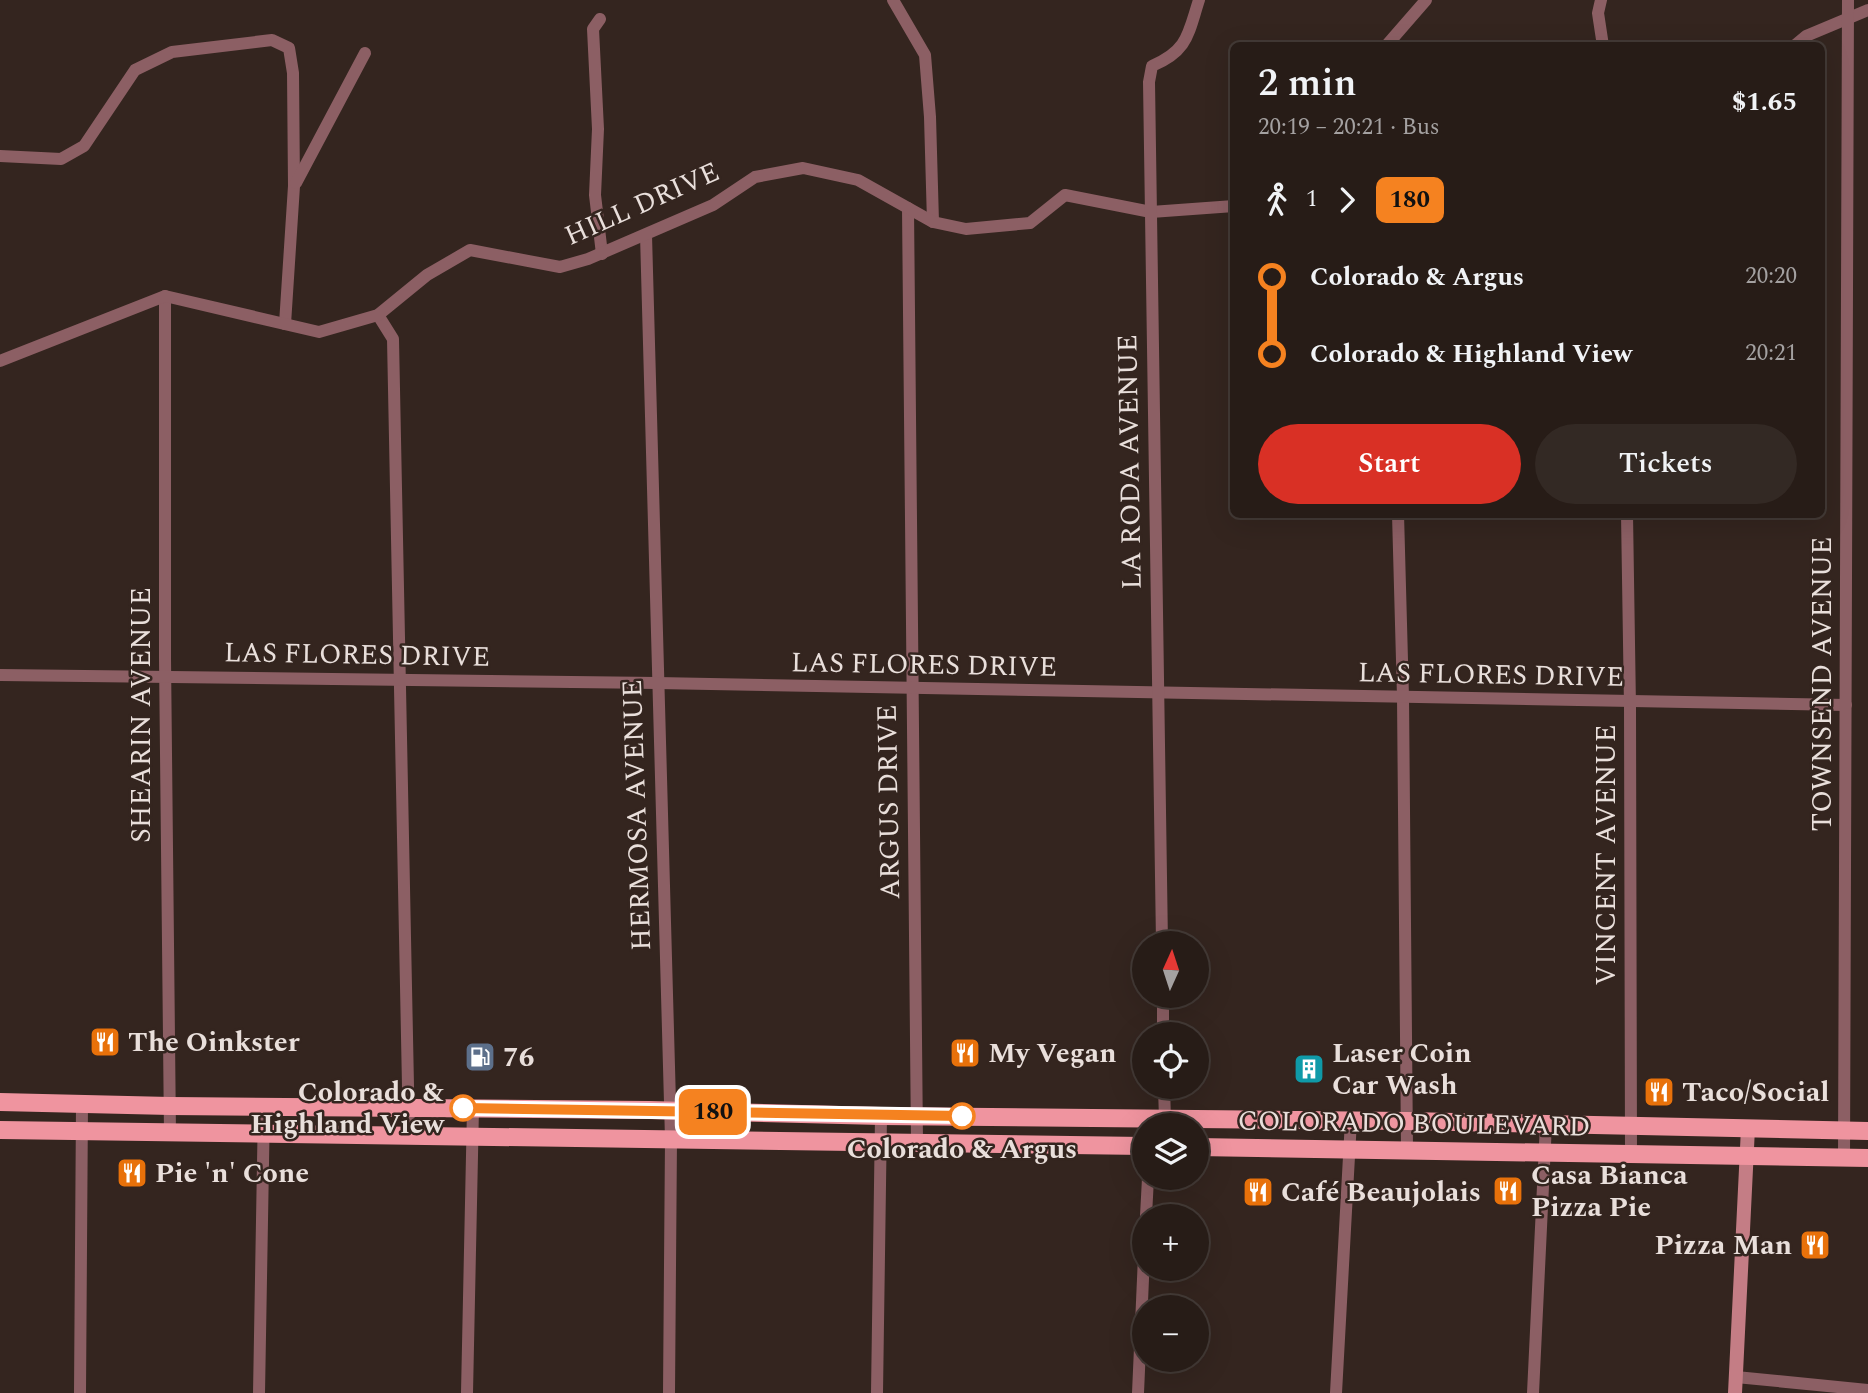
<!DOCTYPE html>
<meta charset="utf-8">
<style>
body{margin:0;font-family:Spectral,serif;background:#332924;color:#f1f3f6;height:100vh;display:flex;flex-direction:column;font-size:26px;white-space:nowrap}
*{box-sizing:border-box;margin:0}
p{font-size:23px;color:#a4a1a1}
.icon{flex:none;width:38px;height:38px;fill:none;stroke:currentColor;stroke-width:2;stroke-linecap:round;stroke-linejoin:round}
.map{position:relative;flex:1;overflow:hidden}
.sheet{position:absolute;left:1230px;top:42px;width:595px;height:476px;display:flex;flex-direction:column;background:#271c17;border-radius:10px;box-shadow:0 7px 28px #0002,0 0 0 2px #433a36}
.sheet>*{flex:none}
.badge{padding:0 14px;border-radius:10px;font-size:24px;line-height:46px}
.needle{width:46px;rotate:3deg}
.controls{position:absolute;left:1132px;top:931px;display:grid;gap:14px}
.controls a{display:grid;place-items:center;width:77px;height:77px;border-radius:50%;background:#271c17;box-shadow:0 7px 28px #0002,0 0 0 2px #433a36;font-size:35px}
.map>.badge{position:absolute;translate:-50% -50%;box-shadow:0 0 0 4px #fff}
.legs{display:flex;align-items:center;gap:10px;height:77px;padding:0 28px;font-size:23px}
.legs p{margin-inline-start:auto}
.summary{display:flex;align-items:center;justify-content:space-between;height:119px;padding:0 28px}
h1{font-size:38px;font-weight:600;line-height:52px}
.action{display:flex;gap:14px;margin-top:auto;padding:14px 28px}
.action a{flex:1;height:80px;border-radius:42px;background:#d93025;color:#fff;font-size:28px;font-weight:600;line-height:80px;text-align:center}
.action a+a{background:#332924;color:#f1f3f6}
ul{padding:0 28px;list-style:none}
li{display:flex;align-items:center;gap:24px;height:77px;font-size:26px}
li i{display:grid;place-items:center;width:10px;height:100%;margin:0 9px;background:currentColor}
li i::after{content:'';width:18px;height:18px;margin:-9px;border:5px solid;border-radius:50%;background:#271c17}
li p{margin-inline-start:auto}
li:first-child i{background:linear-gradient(#0000 50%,currentColor 0)}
li:last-child i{background:linear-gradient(currentColor 50%,#0000 0)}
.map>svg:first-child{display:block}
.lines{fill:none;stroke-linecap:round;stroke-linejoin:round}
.street{stroke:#8c5f64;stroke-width:12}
.secondary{stroke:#c47d85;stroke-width:14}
.primary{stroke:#ef949f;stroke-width:18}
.line-1-casing{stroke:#fff;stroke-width:16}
.line-1{stroke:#f58220;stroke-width:10}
.stop-1-dot{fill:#fff;stroke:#f58220;stroke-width:3.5}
.labels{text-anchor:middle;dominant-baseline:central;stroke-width:5;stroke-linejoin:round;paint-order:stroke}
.street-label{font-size:28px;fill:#e9dfdb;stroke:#34251f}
.poi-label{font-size:28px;font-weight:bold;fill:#e9dfdb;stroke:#34251f;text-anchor:start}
.stop-label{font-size:28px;font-weight:bold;fill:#e9dfdb;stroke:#34251f;text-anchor:end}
</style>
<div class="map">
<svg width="1868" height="1393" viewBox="0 0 1868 1393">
<rect width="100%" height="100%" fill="#34251f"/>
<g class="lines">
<g class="street">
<polyline points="893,0 925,55 930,117 933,222"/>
<polyline points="1601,0 1598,13 1603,46"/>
<polyline points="600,19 593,29 598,129 595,195 602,254"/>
<polyline points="1386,46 1426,0"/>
<polyline points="1794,46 1806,36 1868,10"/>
<polyline points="0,156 61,159 84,146 135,70 172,52 272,40 289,48 293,73 294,186 285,324"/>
<polyline points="296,183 365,53"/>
<polyline points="908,208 917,1143"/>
<polyline points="646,235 671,1139 669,1393"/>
<polyline points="165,296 165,658 170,1134"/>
<polyline points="378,315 393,339 409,1136"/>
<polyline points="0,361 165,296 319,332 378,315 427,275 470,250 560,267 588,259 713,205 755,177 803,168 858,180 933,222 966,229 1030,223 1065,195 1151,212 1234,206"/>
<polyline points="1398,514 1403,697 1407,1149"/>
<polyline points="1627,514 1630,707 1631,1153"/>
<polyline points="0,675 657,683 1846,705"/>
<path d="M1162 943 1149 82 1152 66C1188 51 1188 34 1199 0"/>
<polyline points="1163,996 1163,1034"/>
<polyline points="1161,1125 1165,1119 1164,1087"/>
<polyline points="1844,1157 1848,0"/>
<polyline points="1146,1216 1148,1178"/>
<polyline points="1736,1377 1868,1390"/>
<polyline points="80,1393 82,1104"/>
<polyline points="259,1393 264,1106"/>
<polyline points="467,1393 473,1108"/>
<polyline points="877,1393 881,1116"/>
<polyline points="1138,1393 1144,1256"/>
<polyline points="1336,1393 1351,1120"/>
<polyline points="1533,1393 1546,1124"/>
</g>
<polyline class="secondary" points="1735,1393 1748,1128"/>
<g class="primary">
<polyline points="0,1102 170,1106 649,1110 881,1116 1407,1121 1868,1131"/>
<polyline points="0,1130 1144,1146"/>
<polyline points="1197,1147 1868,1158"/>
</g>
</g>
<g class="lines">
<g class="line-1-casing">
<polyline id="line-1" points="463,1108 962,1116"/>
</g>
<use href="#line-1" class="line-1"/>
</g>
<defs>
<g id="restaurant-square" transform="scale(1.575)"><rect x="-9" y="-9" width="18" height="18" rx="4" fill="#e8710a" stroke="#34251f"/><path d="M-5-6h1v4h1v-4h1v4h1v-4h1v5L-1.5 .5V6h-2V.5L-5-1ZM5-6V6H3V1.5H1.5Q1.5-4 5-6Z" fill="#fff"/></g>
<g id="fuel-square" transform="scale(1.575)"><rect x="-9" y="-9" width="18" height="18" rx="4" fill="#5c6f8a" stroke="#34251f"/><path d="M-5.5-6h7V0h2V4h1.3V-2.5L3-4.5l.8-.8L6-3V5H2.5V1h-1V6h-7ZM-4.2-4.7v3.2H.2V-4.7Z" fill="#fff"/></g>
<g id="building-square" transform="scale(1.575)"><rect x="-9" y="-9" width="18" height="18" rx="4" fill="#0f9aa8" stroke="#34251f"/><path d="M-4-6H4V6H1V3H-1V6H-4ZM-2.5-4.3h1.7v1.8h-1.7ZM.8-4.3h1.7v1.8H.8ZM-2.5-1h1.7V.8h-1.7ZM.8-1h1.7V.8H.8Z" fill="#fff"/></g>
</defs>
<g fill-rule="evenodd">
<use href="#restaurant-square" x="105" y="1042"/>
<use href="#restaurant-square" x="965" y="1053"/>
<use href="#fuel-square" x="480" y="1057"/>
<use href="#building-square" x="1309" y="1069"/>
<use href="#restaurant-square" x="1659" y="1092"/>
<use href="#restaurant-square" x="132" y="1173"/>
<use href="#restaurant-square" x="1508" y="1191"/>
<use href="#restaurant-square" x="1258" y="1192"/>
<use href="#restaurant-square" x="1815" y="1245"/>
</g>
<g class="stop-1-dot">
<circle cx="463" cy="1108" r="12"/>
<circle cx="962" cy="1116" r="12"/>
</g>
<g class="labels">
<g class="street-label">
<text transform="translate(642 204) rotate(-24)">HILL DRIVE</text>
<text transform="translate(1130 462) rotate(-91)">LA RODA AVENUE</text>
<text transform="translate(357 655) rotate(1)">LAS FLORES DRIVE</text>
<text transform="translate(924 665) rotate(1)">LAS FLORES DRIVE</text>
<text transform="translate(1491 675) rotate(1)">LAS FLORES DRIVE</text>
<text transform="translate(1822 684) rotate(-90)">TOWNSEND AVENUE</text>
<text transform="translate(141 715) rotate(-90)">SHEARIN AVENUE</text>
<text transform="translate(889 802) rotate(-91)">ARGUS DRIVE</text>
<text transform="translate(637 815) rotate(-92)">HERMOSA AVENUE</text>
<text transform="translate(1606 855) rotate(-90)">VINCENT AVENUE</text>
<text transform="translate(1414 1124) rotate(1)">COLORADO BOULEVARD</text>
</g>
<g class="poi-label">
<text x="128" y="1042">The Oinkster</text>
<text x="988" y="1053">My Vegan</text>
<text x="1332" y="1053">Laser Coin<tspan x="1332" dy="32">Car Wash</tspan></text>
<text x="503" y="1057">76</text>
<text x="1682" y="1092">Taco/Social</text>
<text x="155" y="1173">Pie 'n' Cone</text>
<text x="1531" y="1175">Casa Bianca<tspan x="1531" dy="32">Pizza Pie</tspan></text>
<text x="1281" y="1192">Café Beaujolais</text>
<text x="1792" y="1245" text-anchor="end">Pizza Man</text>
</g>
<g class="stop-label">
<text x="444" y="1092">Colorado &amp;<tspan x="444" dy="32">Highland View</tspan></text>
<text x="962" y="1149" text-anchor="middle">Colorado &amp; Argus</text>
</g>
</g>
</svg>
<div class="controls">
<a><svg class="needle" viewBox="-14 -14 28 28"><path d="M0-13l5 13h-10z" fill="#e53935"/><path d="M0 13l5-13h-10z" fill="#a4a1a1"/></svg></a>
<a><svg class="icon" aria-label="locate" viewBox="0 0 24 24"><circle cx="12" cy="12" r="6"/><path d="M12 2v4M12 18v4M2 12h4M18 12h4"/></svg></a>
<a><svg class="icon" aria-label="layers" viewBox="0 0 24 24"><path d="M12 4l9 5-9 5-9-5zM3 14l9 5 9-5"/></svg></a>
<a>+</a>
<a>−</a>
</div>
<b class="badge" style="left:713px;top:1112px;background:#f58220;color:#111">180</b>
<section class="sheet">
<div class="summary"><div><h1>2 min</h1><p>20:19 – 20:21 · Bus</p></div><b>$1.65</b></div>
<div class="legs"><svg class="icon" aria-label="walk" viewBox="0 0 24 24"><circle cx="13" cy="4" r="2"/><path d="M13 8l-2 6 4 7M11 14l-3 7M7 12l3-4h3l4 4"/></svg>1<svg class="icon" aria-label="forward" viewBox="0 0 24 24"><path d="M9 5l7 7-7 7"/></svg><b class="badge" style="background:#f58220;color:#111">180</b></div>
<ul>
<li><i style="color:#f58220"></i><b>Colorado &amp; Argus</b><p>20:20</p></li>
<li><i style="color:#f58220"></i><b>Colorado &amp; Highland View</b><p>20:21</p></li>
</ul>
<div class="action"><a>Start</a><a>Tickets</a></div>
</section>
</div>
